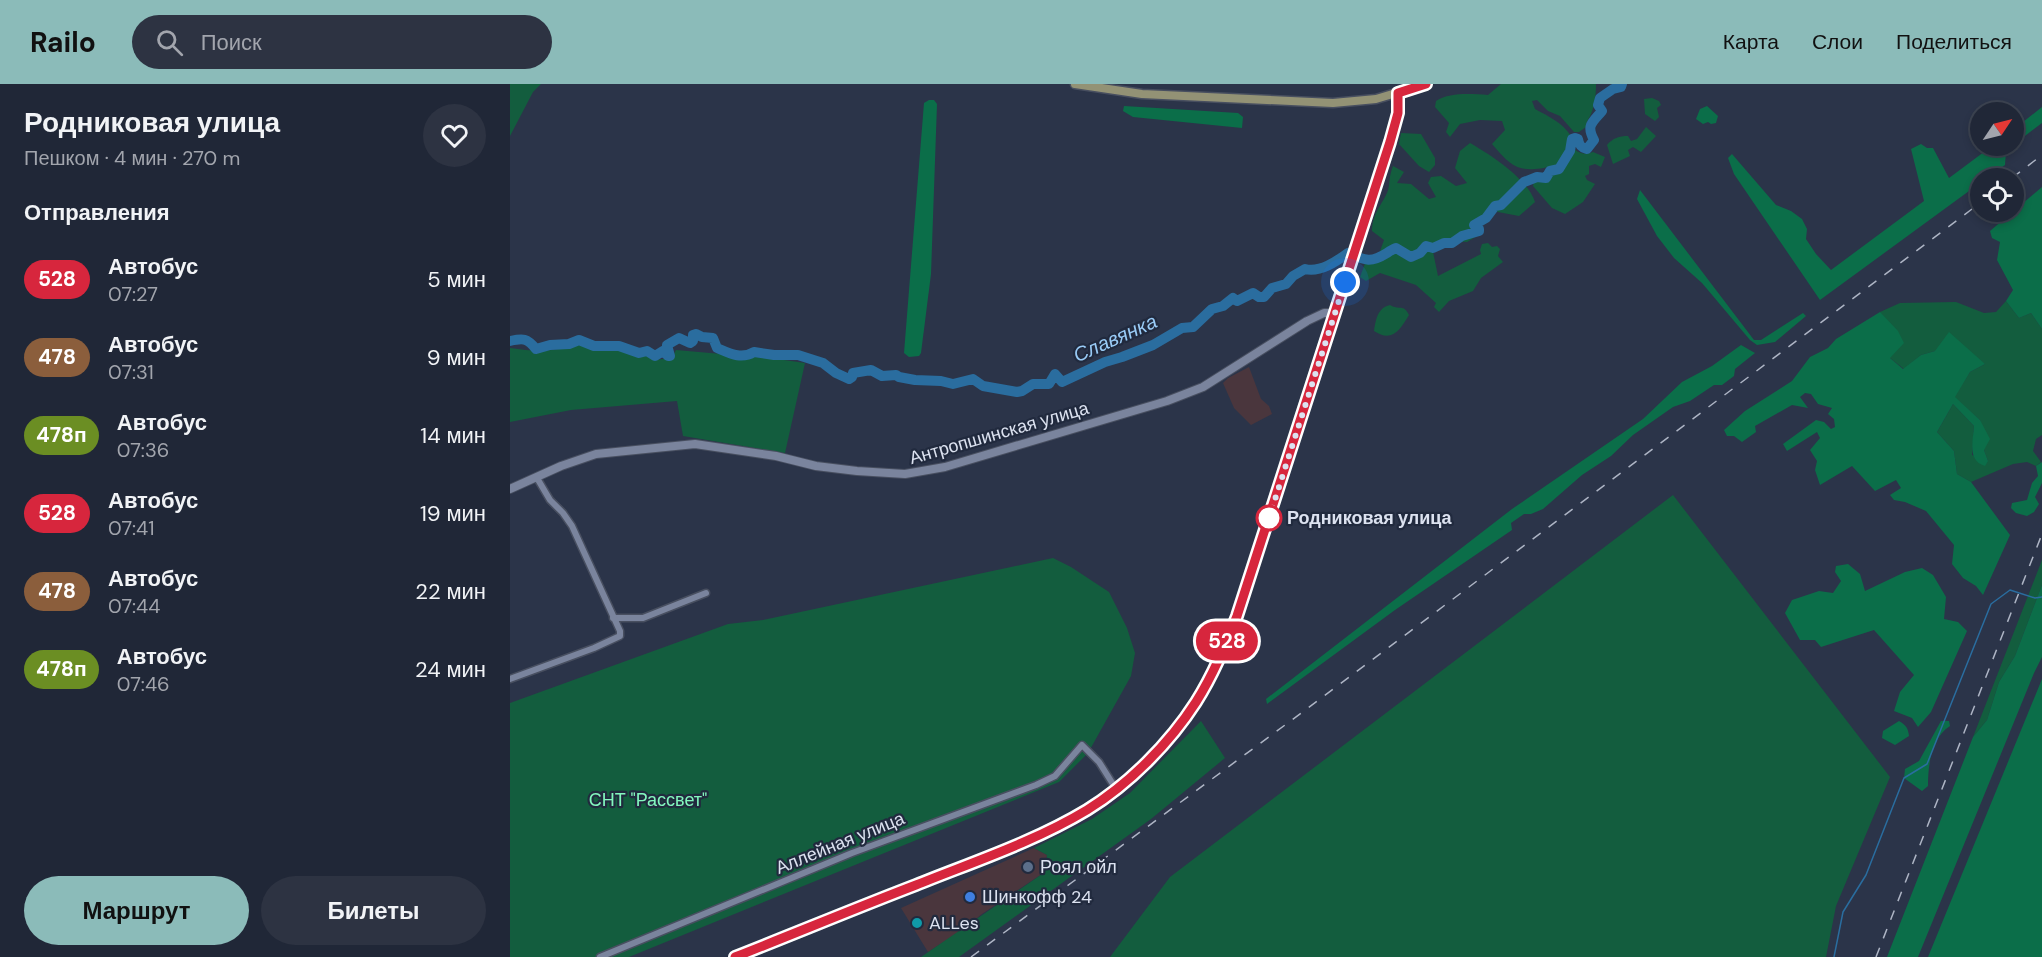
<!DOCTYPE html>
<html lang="ru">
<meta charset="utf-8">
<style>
body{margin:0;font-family:"DM Sans",sans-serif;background:#2d3342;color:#f1f3f6;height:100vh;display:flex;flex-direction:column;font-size:22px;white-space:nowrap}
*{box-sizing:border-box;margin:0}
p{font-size:20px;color:#a2a5ad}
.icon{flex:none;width:33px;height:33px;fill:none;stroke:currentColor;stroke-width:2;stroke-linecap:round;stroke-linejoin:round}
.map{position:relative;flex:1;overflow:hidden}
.panel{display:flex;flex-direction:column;background:#202737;width:510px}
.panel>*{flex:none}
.badge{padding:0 12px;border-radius:20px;font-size:21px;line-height:39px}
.needle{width:39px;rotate:55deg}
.tools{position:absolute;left:1460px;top:18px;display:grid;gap:12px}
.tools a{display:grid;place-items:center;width:54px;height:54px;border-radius:50%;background:#202737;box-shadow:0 3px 9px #0003,0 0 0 2px #3d4452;font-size:30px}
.you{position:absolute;width:30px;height:30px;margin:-15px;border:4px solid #fff;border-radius:50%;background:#1a73e8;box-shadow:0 0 0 9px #1a73e833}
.map>.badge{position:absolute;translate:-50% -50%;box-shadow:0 0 0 3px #fff}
h2{padding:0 24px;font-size:22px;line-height:54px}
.round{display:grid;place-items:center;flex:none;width:63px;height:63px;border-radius:32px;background:#2d3342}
.head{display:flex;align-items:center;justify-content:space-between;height:102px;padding:0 24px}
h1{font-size:28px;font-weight:700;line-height:45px}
.cta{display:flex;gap:12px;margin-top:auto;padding:12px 24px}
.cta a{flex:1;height:69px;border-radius:36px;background:#8bbbb9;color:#111;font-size:24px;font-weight:700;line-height:69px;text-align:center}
.cta a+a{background:#2d3342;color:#f1f3f6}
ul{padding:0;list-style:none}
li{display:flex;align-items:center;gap:18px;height:78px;padding:0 24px}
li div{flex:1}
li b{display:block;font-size:22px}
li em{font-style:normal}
li .badge{min-width:66px;font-weight:700;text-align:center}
header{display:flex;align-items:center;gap:36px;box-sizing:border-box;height:84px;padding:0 30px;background:#8bbbb9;color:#111}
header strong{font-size:28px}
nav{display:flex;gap:33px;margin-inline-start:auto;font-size:21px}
.search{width:420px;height:54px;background:#2d3342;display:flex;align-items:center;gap:15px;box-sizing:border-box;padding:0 21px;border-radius:33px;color:#a2a5ad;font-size:22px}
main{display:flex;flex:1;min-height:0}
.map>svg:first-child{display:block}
.industrial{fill:#4a363d}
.green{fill:#135d3e}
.forest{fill:#0b6e49}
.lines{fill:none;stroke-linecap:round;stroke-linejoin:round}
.stream{stroke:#2a6d9f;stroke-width:1.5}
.river{stroke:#2a6d9f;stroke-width:10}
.minor-casing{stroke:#484f60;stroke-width:9}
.tertiary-casing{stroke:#484f60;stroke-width:10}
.secondary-casing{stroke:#484f60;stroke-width:11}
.minor{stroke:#7a849d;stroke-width:6}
.tertiary{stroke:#7a849d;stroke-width:8}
.secondary{stroke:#939275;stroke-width:8}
.rail{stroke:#aeb5c5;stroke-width:1.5;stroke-dasharray:10 10;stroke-linecap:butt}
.line-casing{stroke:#fff;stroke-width:14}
.line{stroke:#d7263d;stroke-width:9}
.walk{stroke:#dce2f0;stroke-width:6;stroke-dasharray:0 10.8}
.stop-dot{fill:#fff;stroke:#d7263d;stroke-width:3}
.service-dot{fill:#5c6f8a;stroke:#212a3e;stroke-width:2}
.shop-dot{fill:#3f7fe0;stroke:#212a3e;stroke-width:2}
.culture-dot{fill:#0f9aa8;stroke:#212a3e;stroke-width:2}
.labels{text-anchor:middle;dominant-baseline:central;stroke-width:4.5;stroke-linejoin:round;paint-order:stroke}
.street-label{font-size:18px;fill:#dce2f0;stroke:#212a3e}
.stop-label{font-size:18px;font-weight:bold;fill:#dce2f0;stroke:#212a3e;text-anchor:start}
.park-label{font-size:18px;fill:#83f7be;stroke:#212a3e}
.poi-label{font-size:18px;fill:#dce2f0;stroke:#212a3e;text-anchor:start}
.water-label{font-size:20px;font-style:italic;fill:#99cbf6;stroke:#212a3e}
</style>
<header>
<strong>Railo</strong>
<div class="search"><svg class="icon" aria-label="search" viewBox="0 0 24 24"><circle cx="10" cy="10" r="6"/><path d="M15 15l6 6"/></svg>Поиск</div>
<nav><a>Карта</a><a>Слои</a><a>Поделиться</a></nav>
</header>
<main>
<section class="panel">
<div class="head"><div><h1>Родниковая улица</h1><p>Пешком · 4 мин · 270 m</p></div><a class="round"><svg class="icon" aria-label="heart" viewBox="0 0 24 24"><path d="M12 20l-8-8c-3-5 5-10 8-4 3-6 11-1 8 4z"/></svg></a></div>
<h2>Отправления</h2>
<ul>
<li><span class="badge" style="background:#d7263d;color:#fff">528</span><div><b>Автобус</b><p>07:27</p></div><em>5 мин</em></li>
<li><span class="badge" style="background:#8b5e3c;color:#fff">478</span><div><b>Автобус</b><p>07:31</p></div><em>9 мин</em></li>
<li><span class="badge" style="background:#6b8e23;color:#fff">478п</span><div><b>Автобус</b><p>07:36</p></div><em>14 мин</em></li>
<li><span class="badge" style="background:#d7263d;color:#fff">528</span><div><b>Автобус</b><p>07:41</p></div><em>19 мин</em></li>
<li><span class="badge" style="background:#8b5e3c;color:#fff">478</span><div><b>Автобус</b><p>07:44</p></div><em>22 мин</em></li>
<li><span class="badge" style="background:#6b8e23;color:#fff">478п</span><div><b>Автобус</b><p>07:46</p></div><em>24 мин</em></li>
</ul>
<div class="cta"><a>Маршрут</a><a>Билеты</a></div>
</section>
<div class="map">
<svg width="1532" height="873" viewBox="0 0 1532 873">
<rect width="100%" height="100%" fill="#2b3449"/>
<g class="industrial">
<polygon points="739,283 751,315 759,322 762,330 741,341 724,324 713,299 718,294"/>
<polygon points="524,764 537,771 535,788 472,830 452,846 418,868 391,824"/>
</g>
<g class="green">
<polygon points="0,0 31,0 23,8 0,52"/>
<path d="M991 0H1086C1086 10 1085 21 1081 30 1079 35 1076 37 1076 43L1069 48H1064L1050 32 1038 27 1027 16 1022 17 1025 25C1038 32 1053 39 1061 52L1060 62C1068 68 1072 72 1083 68L1095 73 1091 83 1085 80 1079 82V90L1075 92 1077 96 1085 100 1073 118 1055 130 1042 124 1023 102 1024 96 1046 88 1044 82C1010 89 1004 86 982 60L995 46 992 37 970 36 950 40 940 53 936 48 939 39 925 23 926 17C940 8 961 10 978 11Z"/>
<polygon points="1142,14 1149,17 1151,21 1147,24 1149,33 1145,37 1135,30 1134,15"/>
<path d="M1136 43 1146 52 1131 68 1123 63 1118 66 1120 72 1103 80 1097 61C1103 54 1109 52 1118 52L1121 57 1127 55Z"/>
<polygon points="891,49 911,50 925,74 925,81 919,88 909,82 889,60"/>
<path d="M960 59C981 71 1018 95 1025 118L1009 132 988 128 983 124 969 142 967 152 957 158 942 157 922 163 928 192 971 170 970 166 972 160 978 159 982 163 987 162 990 165 988 172 993 178 971 194 963 207 939 217 929 228 924 223 926 219 906 201 870 189 856 197 850 193 857 174 869 170 874 156 862 147C862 126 878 115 879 101 880 93 880 90 883 82L894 88 887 99 901 100 919 115 926 113 918 99 921 93 931 92 946 102 957 99 945 84 950 67Z"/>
<polygon points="1496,217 1509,234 1521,229 1532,245 1532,351 1526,355 1523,367 1531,378 1526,382 1517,378 1503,380 1461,398 1447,390 1444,367 1427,348 1443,320 1464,342 1462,371 1478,377 1474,366 1470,336 1444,313 1460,288 1475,280 1425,267 1411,271 1394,285 1380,274 1370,228 1390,219 1446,218 1474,229 1486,228"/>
<path d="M880 221C890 227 893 219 899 231 890 246 882 259 864 247 866 236 867 224 880 221Z"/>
<path d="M70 260C76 262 82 265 88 266 107 267 127 266 144 276L162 274 166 266 267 275 295 279 275 369 173 352 167 317 61 326 0 338V264C27 268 43 268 70 260Z"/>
<polygon points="1163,411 1380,693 1326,822 1316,873 600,873 660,793"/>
<polygon points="543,474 561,483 599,508 617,544 625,569 621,592 578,669 549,698 119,873 0,873 0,619 218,540 253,536"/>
<polygon points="1532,476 1532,501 1505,572 1489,598 1477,636 1463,653"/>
<polygon points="691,637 715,674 641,735 449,873 411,873 535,788 537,771 524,764 582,735 620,709"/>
</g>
<g class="forest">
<polygon points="419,16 424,16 427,20 421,190 411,269 409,272 399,273 394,269 414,19"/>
<polygon points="614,22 728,29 733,33 732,44 623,33 613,27"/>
<polygon points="1197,22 1208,32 1206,39 1201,40 1198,38 1193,40 1186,35 1190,25"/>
<polygon points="1532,23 1532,39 1503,61 1503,46"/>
<polygon points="1411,60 1417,64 1423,64 1439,94 1482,62 1503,62 1496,67 1495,81 1476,94 1470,94 1470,99 1310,216 1224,90 1218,74 1222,70 1266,121 1281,127 1292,135 1297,145 1296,155 1306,170 1321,186 1414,117 1401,65"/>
<polygon points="1532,103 1532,245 1521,229 1509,234 1496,217 1503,206 1487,176 1490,158 1482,154 1480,147"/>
<polygon points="1130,106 1244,256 1251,256 1293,229 1296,232 1265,258 1247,261 1240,256 1192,199 1164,174 1147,152 1127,115"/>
<path d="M1370 228 1388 247 1394 259 1380 274 1393 285 1411 271 1425 267 1439 248 1475 280 1460 288 1445 313 1470 336 1480 355 1474 366 1478 377 1475 382C1457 377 1463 357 1464 342L1443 320 1427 348 1444 367 1447 390 1461 398 1500 451 1473 511 1466 502 1453 494 1442 480 1444 461 1416 427 1395 418 1384 416 1380 411 1391 404 1386 396 1365 407 1342 382 1310 401 1305 386 1307 377 1300 366 1310 354 1307 348 1277 367 1273 360 1306 336 1314 338 1321 345 1325 343 1324 335 1318 330 1322 324 1308 320 1301 310 1295 309 1290 313 1298 324 1282 321 1245 342 1246 348 1232 358 1224 352H1217L1214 346 1235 327 1282 297 1300 273 1318 264 1326 255Z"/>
<polygon points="1231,261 1245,269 1225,285 1224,292 1212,301 1204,301 1180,317 1163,323 1123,351 1101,372 1072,391 1033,425 1021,430 1014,430 1001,439 1002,446 885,526 757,620 756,615 1002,425 1133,335 1172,298 1202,282"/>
<polygon points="1532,378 1532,399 1525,413 1529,420 1524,428 1517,432 1506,429 1501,424 1502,419 1517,416 1522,399 1528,392 1526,382"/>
<polygon points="1338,480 1350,490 1355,507 1395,488 1412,484 1423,491 1436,513 1434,535 1448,538 1457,547 1421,628 1408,643 1402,634 1384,627 1390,608 1404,591 1364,546 1311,563 1305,556 1290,556 1275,529 1282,516 1309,507 1323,509 1331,497 1325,488 1326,482"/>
<polygon points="1532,501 1532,573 1524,589 1408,873 1377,873 1463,653 1477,636 1489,598 1505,572"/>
<polygon points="1532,595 1532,873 1418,873"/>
<path d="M1389 637C1396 641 1398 644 1399 652L1385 661 1372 654 1373 647Z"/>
<path d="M1431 637H1439L1440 642C1421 654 1418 681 1418 702L1412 707 1394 694 1395 685 1409 677Z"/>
</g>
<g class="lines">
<polyline class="stream" points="1324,873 1333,828 1356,791 1394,694 1417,680 1481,520 1500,506 1525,514 1532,513"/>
<path class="river" d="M0 257C13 254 17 254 26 265L40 261 59 260 69 256 84 262H109L129 269 137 267 145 272 153 267 158 272H160L157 261 169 254 180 259 183 257V251L186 250 192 253 203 254 207 264C219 269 231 276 244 268L264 271H288L313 279 326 289 339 295 342 293 343 289 361 286 372 292 386 291 389 293 405 296 431 297 443 300 463 295 473 302 507 308 512 307 523 300H539L545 290 552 298 595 278 612 273 643 261 672 244 683 243 702 225 713 222 723 214 727 217 743 209 749 213H754L762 204 776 200 783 192 795 185C810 189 827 177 838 169 856 177 861 179 877 169 880 167 883 165 886 164L901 173 910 169 916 162 923 164 934 159H942L952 152 969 147V145L964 141 976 134 985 122 991 121 1014 98 1027 93 1036 94 1040 87 1049 85 1060 67 1062 55 1065 54 1068 55C1069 61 1071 64 1077 65L1084 56C1076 41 1082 39 1092 27L1088 21 1090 14 1103 5 1111 3 1112 0"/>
<g class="minor-casing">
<g id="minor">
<polyline points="103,534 133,534 196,509"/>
<polyline points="0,595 84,564 110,552 110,547 62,442 53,429 40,416 27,394"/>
<polyline points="90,873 342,769 526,701 545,692 572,661 589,678 606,705"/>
</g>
</g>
<g class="tertiary-casing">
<g id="tertiary">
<polyline points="0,405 51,382 86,370 185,360 266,372 306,382 347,387 395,390 435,383 657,317 693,303 797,237 814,229 825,229"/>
<path d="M225 873C287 849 349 823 411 799 466 777 526 757 577 726 619 700 659 660 686 618 703 591 715 561 727 532L886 38 889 20 888 9"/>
</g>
</g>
<g class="secondary-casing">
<polyline id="secondary" points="565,0 632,10 823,19 866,15 916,0"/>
</g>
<use href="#minor" class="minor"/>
<use href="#tertiary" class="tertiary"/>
<use href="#secondary" class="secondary"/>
<g class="rail">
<polyline points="1502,94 1532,71"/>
<polyline points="461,873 794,627 1470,119"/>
<polyline points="1366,873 1532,450"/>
</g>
</g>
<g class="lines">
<g class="line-casing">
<path id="line" d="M225 873C286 849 346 824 406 801 463 778 524 758 577 726 619 700 659 660 686 618 703 591 715 562 727 532L880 58 888 29V9L916 0"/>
</g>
<use href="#line" class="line"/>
<polyline class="walk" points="759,434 835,198"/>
</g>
<circle class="stop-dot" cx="759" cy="434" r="12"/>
<circle class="service-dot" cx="518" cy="783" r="6"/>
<circle class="shop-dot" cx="460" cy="813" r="6"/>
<circle class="culture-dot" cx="407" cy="839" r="6"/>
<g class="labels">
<g class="street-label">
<text transform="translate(489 349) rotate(-16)">Антропшинская улица</text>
<text transform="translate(330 759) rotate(-22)">Аллейная улица</text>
</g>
<g class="stop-label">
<text x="777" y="434">Родниковая улица</text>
</g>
<g class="park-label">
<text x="138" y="716">СНТ "Рассвет"</text>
</g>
<g class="poi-label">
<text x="530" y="783">Роял ойл</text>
<text x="472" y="813">Шинкофф 24</text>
<text x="419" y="839">ALLes</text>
</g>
<g class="water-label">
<text transform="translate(605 254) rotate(-24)">Славянка</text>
</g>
</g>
</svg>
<div class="tools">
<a><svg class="needle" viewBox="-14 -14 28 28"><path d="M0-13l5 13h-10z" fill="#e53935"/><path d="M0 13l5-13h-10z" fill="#a2a5ad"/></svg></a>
<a><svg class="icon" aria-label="locate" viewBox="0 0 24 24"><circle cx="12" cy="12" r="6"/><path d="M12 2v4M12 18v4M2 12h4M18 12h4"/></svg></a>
</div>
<div class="you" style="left:835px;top:198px"></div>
<b class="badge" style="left:717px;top:557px;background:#d7263d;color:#fff">528</b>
</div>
</main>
